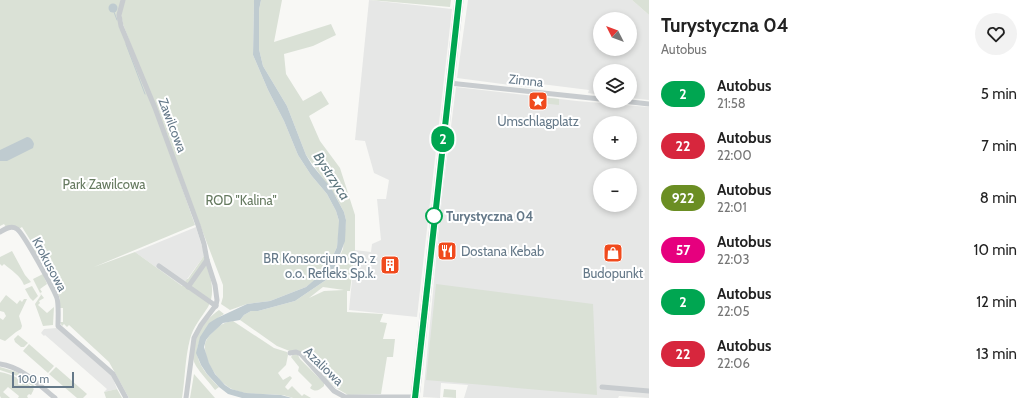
<!DOCTYPE html>
<html lang="pl">
<meta charset="utf-8">
<style>
body{margin:0;font-family:Cabin,sans-serif;background:#f2f2f2;color:#222;height:100vh;display:flex;flex-direction:column;font-size:15px;white-space:nowrap}
*{box-sizing:border-box;margin:0}
p{font-size:13px;color:#767676}
.icon{flex:none;width:22px;height:22px;fill:none;stroke:currentColor;stroke-width:2;stroke-linecap:round;stroke-linejoin:round}
.map{position:relative;flex:1;overflow:hidden}
.details{display:flex;flex-direction:column;background:#fff;width:380px}
.details>*{flex:none}
.badge{padding:0 8px;border-radius:13px;font-size:14px;line-height:26px}
.needle{width:26px;rotate:312deg}
.controls{position:absolute;left:593px;top:12px;display:grid;gap:8px}
.controls a{display:grid;place-items:center;width:44px;height:44px;border-radius:50%;background:#fff;box-shadow:0 2px 6px #0003;font-size:20px}
.scale{position:absolute;left:12px;bottom:10px;width:62px;box-sizing:border-box;padding-left:4px;border:2px solid #657989;border-top:0;font-size:11px;line-height:14px;white-space:nowrap;color:#657989;-webkit-text-stroke:3px #fff;paint-order:stroke}
.map>.badge{position:absolute;translate:-50% -50%;box-shadow:0 0 0 2px #fff}
.round{display:grid;place-items:center;flex:none;width:42px;height:42px;border-radius:21px;background:#f2f2f2}
.overview{display:flex;align-items:center;justify-content:space-between;height:68px;padding:0 12px}
h1{font-size:19px;font-weight:700;line-height:30px}
ul{padding:0;list-style:none}
li{display:flex;align-items:center;gap:12px;height:52px;padding:0 12px}
li div{flex:1}
li b{display:block;font-size:15px}
li em{font-style:normal}
li .badge{min-width:44px;font-weight:700;text-align:center}
main{display:flex;flex:1;min-height:0}
.map>svg:first-child{display:block}
.built{fill:#e6e7e6;fill-rule:evenodd}
.green{fill:#dae1d6;fill-rule:evenodd}
.water{fill:#bfcbd0}
.lines{fill:none;stroke-linecap:round;stroke-linejoin:round}
.stream{stroke:#bfcbd0;stroke-width:1}
.secondary-casing{stroke:#b8bec2;stroke-width:9}
.street{stroke:#c8cccf;stroke-width:5}
.secondary{stroke:#fff;stroke-width:7}
.line-casing{stroke:#fff;stroke-width:9}
.line{stroke:#00a651;stroke-width:6}
.stop-dot{fill:#fff;stroke:#00a651;stroke-width:2}
.labels{text-anchor:middle;dominant-baseline:central;stroke-width:4;stroke-linejoin:round;paint-order:stroke}
.street-label{font-size:13px;fill:#657989;stroke:#fff}
.poi-label{font-size:13px;fill:#657989;stroke:#fff}
.park-label{font-size:13px;fill:#667a60;stroke:#fff}
.stop-label{font-size:13px;font-weight:bold;fill:#657989;stroke:#fff;text-anchor:start}
.water-label{font-size:14px;font-style:italic;fill:#5c757d;stroke:#fff}
</style>
<main>
<div class="map">
<svg width="649" height="398" viewBox="0 0 649 398">
<rect width="100%" height="100%" fill="#f8f8f5"/>
<g class="built">
<polygon points="369,0 452,9 417,317 349,310 355,250 371,252 372,244 381,240 377,199 386,199 389,180 374,173 365,141 355,140"/>
<path d="M468 0H632L649 15V100L630 98V71H600V95L588 93 589 90 533 83 532 88 457 78ZM600 19H630V49H600Z"/>
<path d="M456 87 577 101 649 107V398L619 396 618 398H464L468 385 441 383 440 398 423 397 442 197ZM600 123H630V153H600ZM600 175H630V205H600Z"/>
<polygon points="196,227 203,250 204,256 182,286 135,252"/>
<polygon points="57,328 112,376 117,389 104,392 107,389 45,335 44,336 41,333 44,329"/>
</g>
<g class="green">
<path d="M0 0H121L118 15 166 142 195 225 94 267 135 252 182 286 187 279H188L204 256C209 272 217 291 208 307 201 318 193 327 190 339 185 358 185 379 182 398H129L109 362 69 325 67 327 64 324 62 326 60 322H63V308H60V298L52 283 55 282 45 261 41 263 32 247 34 246 22 227 19 229 6 227 4 224 0 226Z"/>
<polygon points="125,0 254,0 253,55 268,90 284,121 298,155 311,175 327,194 336,211 339,221 339,230 337,247 331,260 314,281 306,287 270,301 247,304 230,310 221,304 223,297 223,285 168,141 123,24 121,14"/>
<path d="M261 0H282L274 42 331 24 336 35 313 46 284 54 286 74 303 101 321 91 329 104 309 116 320 141 340 168 355 215V250L350 291H347V312L383 314 380 322 387 323 383 339H395L393 357H387L381 394 348 395 336 388 299 351 292 352 277 346 240 320 244 315 251 311H258L295 301 326 280 336 265 343 249 346 220 344 212 336 197 306 155 287 106 263 66 259 49V10ZM323 287 344 290 324 291 309 298Z"/>
<polygon points="370,0 451,0 450,7"/>
<polygon points="632,0 649,0 649,15"/>
<polygon points="533,96 537,96 537,101 539,101 540,97 559,99 559,105 532,102"/>
<path d="M12 251 25 275 31 282 24 285C20 275 12 271 4 264L2 266 0 264V257Z"/>
<polygon points="43,274 47,284 40,289 42,292 40,293 44,298 39,301 40,303 38,305 47,313 54,307 53,325 43,326 35,304 41,295 33,279"/>
<polygon points="436,284 593,304 597,395 426,380"/>
<polygon points="32,286 38,296 33,301 30,298 25,289"/>
<polygon points="6,295 17,304 20,300 22,302 24,299 27,299 19,316 22,326 21,329 16,332 5,341 0,339 0,318 3,320 6,316 4,312 0,311 0,303"/>
<path d="M219 310 224 314C217 318 213 322 208 328 187 352 200 368 219 387L215 390C209 382 201 374 196 366 185 346 203 321 219 310Z"/>
<path d="M233 321 274 348 287 352 288 355 286 365 278 373 283 380 290 376 292 378 285 387 288 390 292 386 302 396 304 394 311 398C305 398 298 398 293 398 289 397 285 395 281 395 265 393 244 396 230 388 218 381 205 362 205 348 204 340 210 335 215 330 221 324 225 322 233 321Z"/>
<polygon points="18,335 28,343 24,347 21,347 15,342 14,339"/>
<polygon points="29,344 54,366 48,373 23,351"/>
<path d="M294 353 298 355 300 359 324 383V386C319 390 316 393 310 388L312 385 298 371 299 367 291 357Z"/>
<polygon points="0,367 17,372 33,382 34,387 15,375 0,370"/>
<polygon points="56,367 87,394 83,398 77,398 49,374"/>
<path d="M0 372C13 374 24 381 34 389L31 395 29 394 27 396 28 398H18L19 396 8 387 3 392 10 398H1L0 396Z"/>
<polygon points="194,374 215,398 216,398 190,398"/>
<polygon points="117,389 122,398 106,398 104,392"/>
<polygon points="444,389 456,390 456,398 443,397"/>
</g>
<g class="water">
<polygon points="254,0 261,0 259,10 259,49 263,66 287,106 306,155 312,165 331,188 344,212 346,220 345,241 336,265 326,280 295,301 258,311 251,311 244,315 240,320 223,323 210,335 206,340 204,347 209,363 215,374 225,385 231,389 246,393 281,395 292,398 242,398 228,394 219,387 207,374 201,365 196,353 200,337 209,323 217,318 247,304 270,301 306,287 318,277 331,260 337,247 339,221 336,211 327,194 311,175 298,155 284,121 268,90 253,55"/>
<circle cx="113" cy="8" r="4.5"/>
<path d="M27 137C31 137 33 141 34 144L33 148 7 161H0V150Z"/>
</g>
<g class="lines">
<g class="stream">
<polyline points="114,12 117,20"/>
<polyline points="126,44 145,94"/>
</g>
<g class="secondary-casing">
<polyline id="secondary" points="415,398 459,0"/>
</g>
<g class="street">
<polyline points="123,0 119,15 121,26 155,108 198,225 204,244 207,260 215,285 217,300 216,305 201,325 194,338 186,398"/>
<polyline points="449,83 600,99"/>
<polyline points="622,101 649,104"/>
<path d="M0 232C5 229 11 225 17 229 24 234 53 288 57 298 59 306 58 317 58 326L113 374 126 398"/>
<polyline points="159,266 216,306"/>
<polyline points="188,287 207,260"/>
<polyline points="290,353 296,352 301,354 334,391 345,397 415,397"/>
<path d="M0 364C22 367 38 384 55 398"/>
<polyline points="602,387 649,391"/>
</g>
<use href="#secondary" class="secondary"/>
</g>
<g class="lines">
<g class="line-casing">
<polyline id="line" points="415,398 459,0"/>
</g>
<use href="#line" class="line"/>
</g>
<defs>
<g id="sight-square" transform="scale(1)"><rect x="-9" y="-9" width="18" height="18" rx="4" fill="#f04a1d" stroke="#fff"/><path d="M0-6L1.8-2.2L6-1.7L2.9 1.2L3.7 5.4L0 3.3L-3.7 5.4L-2.9 1.2L-6-1.7L-1.8-2.2Z" fill="#fff"/></g>
<g id="restaurant-square" transform="scale(1)"><rect x="-9" y="-9" width="18" height="18" rx="4" fill="#f04a1d" stroke="#fff"/><path d="M-5-6h1v4h1v-4h1v4h1v-4h1v5L-1.5 .5V6h-2V.5L-5-1ZM5-6V6H3V1.5H1.5Q1.5-4 5-6Z" fill="#fff"/></g>
<g id="shop-square" transform="scale(1)"><rect x="-9" y="-9" width="18" height="18" rx="4" fill="#f04a1d" stroke="#fff"/><path d="M-5-2.5h2.3a2.7 3.5 0 0 1 5.4 0H5L5.5 6h-11ZM-1.5-2.5h3a1.5 2.3 0 0 0-3 0Z" fill="#fff"/></g>
<g id="building-square" transform="scale(1)"><rect x="-9" y="-9" width="18" height="18" rx="4" fill="#f04a1d" stroke="#fff"/><path d="M-4-6H4V6H1V3H-1V6H-4ZM-2.5-4.3h1.7v1.8h-1.7ZM.8-4.3h1.7v1.8H.8ZM-2.5-1h1.7V.8h-1.7ZM.8-1h1.7V.8H.8Z" fill="#fff"/></g>
</defs>
<g fill-rule="evenodd">
<use href="#sight-square" x="538" y="101"/>
<use href="#restaurant-square" x="447" y="251"/>
<use href="#shop-square" x="613" y="253"/>
<use href="#building-square" x="390" y="265"/>
</g>
<circle class="stop-dot" cx="434" cy="216" r="8"/>
<g class="labels">
<g class="street-label">
<text transform="translate(526 80) rotate(6)">Zimna</text>
<text transform="translate(173 125) rotate(69)">Zawilcowa</text>
<text transform="translate(50 264) rotate(62)">Krokusowa</text>
<text transform="translate(324 366) rotate(44)">Azaliowa</text>
</g>
<g class="poi-label">
<text x="538" y="121">Umschlagplatz</text>
<text x="461" y="251" text-anchor="start">Dostana Kebab</text>
<text x="376" y="258" text-anchor="end">BR Konsorcjum Sp. z<tspan x="376" dy="15">o.o. Refleks Sp.k.</tspan></text>
<text x="613" y="273">Budopunkt</text>
</g>
<g class="park-label">
<text x="104" y="184">Park Zawilcowa</text>
<text x="241" y="200">ROD "Kalina"</text>
</g>
<g class="stop-label">
<text x="446" y="216">Turystyczna 04</text>
</g>
<g class="water-label">
<text transform="translate(332 176) rotate(57)">Bystrzyca</text>
</g>
</g>
</svg>
<div class="controls">
<a><svg class="needle" viewBox="-14 -14 28 28"><path d="M0-13l5 13h-10z" fill="#e53935"/><path d="M0 13l5-13h-10z" fill="#767676"/></svg></a>
<a><svg class="icon" aria-label="layers" viewBox="0 0 24 24"><path d="M12 4l9 5-9 5-9-5zM3 14l9 5 9-5"/></svg></a>
<a>+</a>
<a>−</a>
</div>
<div class="scale">100 m</div>
<b class="badge" style="left:443px;top:139px;background:#00a651;color:#fff">2</b>
</div>
<section class="details">
<div class="overview"><div><h1>Turystyczna 04</h1><p>Autobus</p></div><a class="round"><svg class="icon" aria-label="heart" viewBox="0 0 24 24"><path d="M12 20l-8-8c-3-5 5-10 8-4 3-6 11-1 8 4z"/></svg></a></div>
<ul>
<li><span class="badge" style="background:#00a651;color:#fff">2</span><div><b>Autobus</b><p>21:58</p></div><em>5 min</em></li>
<li><span class="badge" style="background:#d7263d;color:#fff">22</span><div><b>Autobus</b><p>22:00</p></div><em>7 min</em></li>
<li><span class="badge" style="background:#6b8e23;color:#fff">922</span><div><b>Autobus</b><p>22:01</p></div><em>8 min</em></li>
<li><span class="badge" style="background:#e6007e;color:#fff">57</span><div><b>Autobus</b><p>22:03</p></div><em>10 min</em></li>
<li><span class="badge" style="background:#00a651;color:#fff">2</span><div><b>Autobus</b><p>22:05</p></div><em>12 min</em></li>
<li><span class="badge" style="background:#d7263d;color:#fff">22</span><div><b>Autobus</b><p>22:06</p></div><em>13 min</em></li>
</ul>
</section>
</main>
